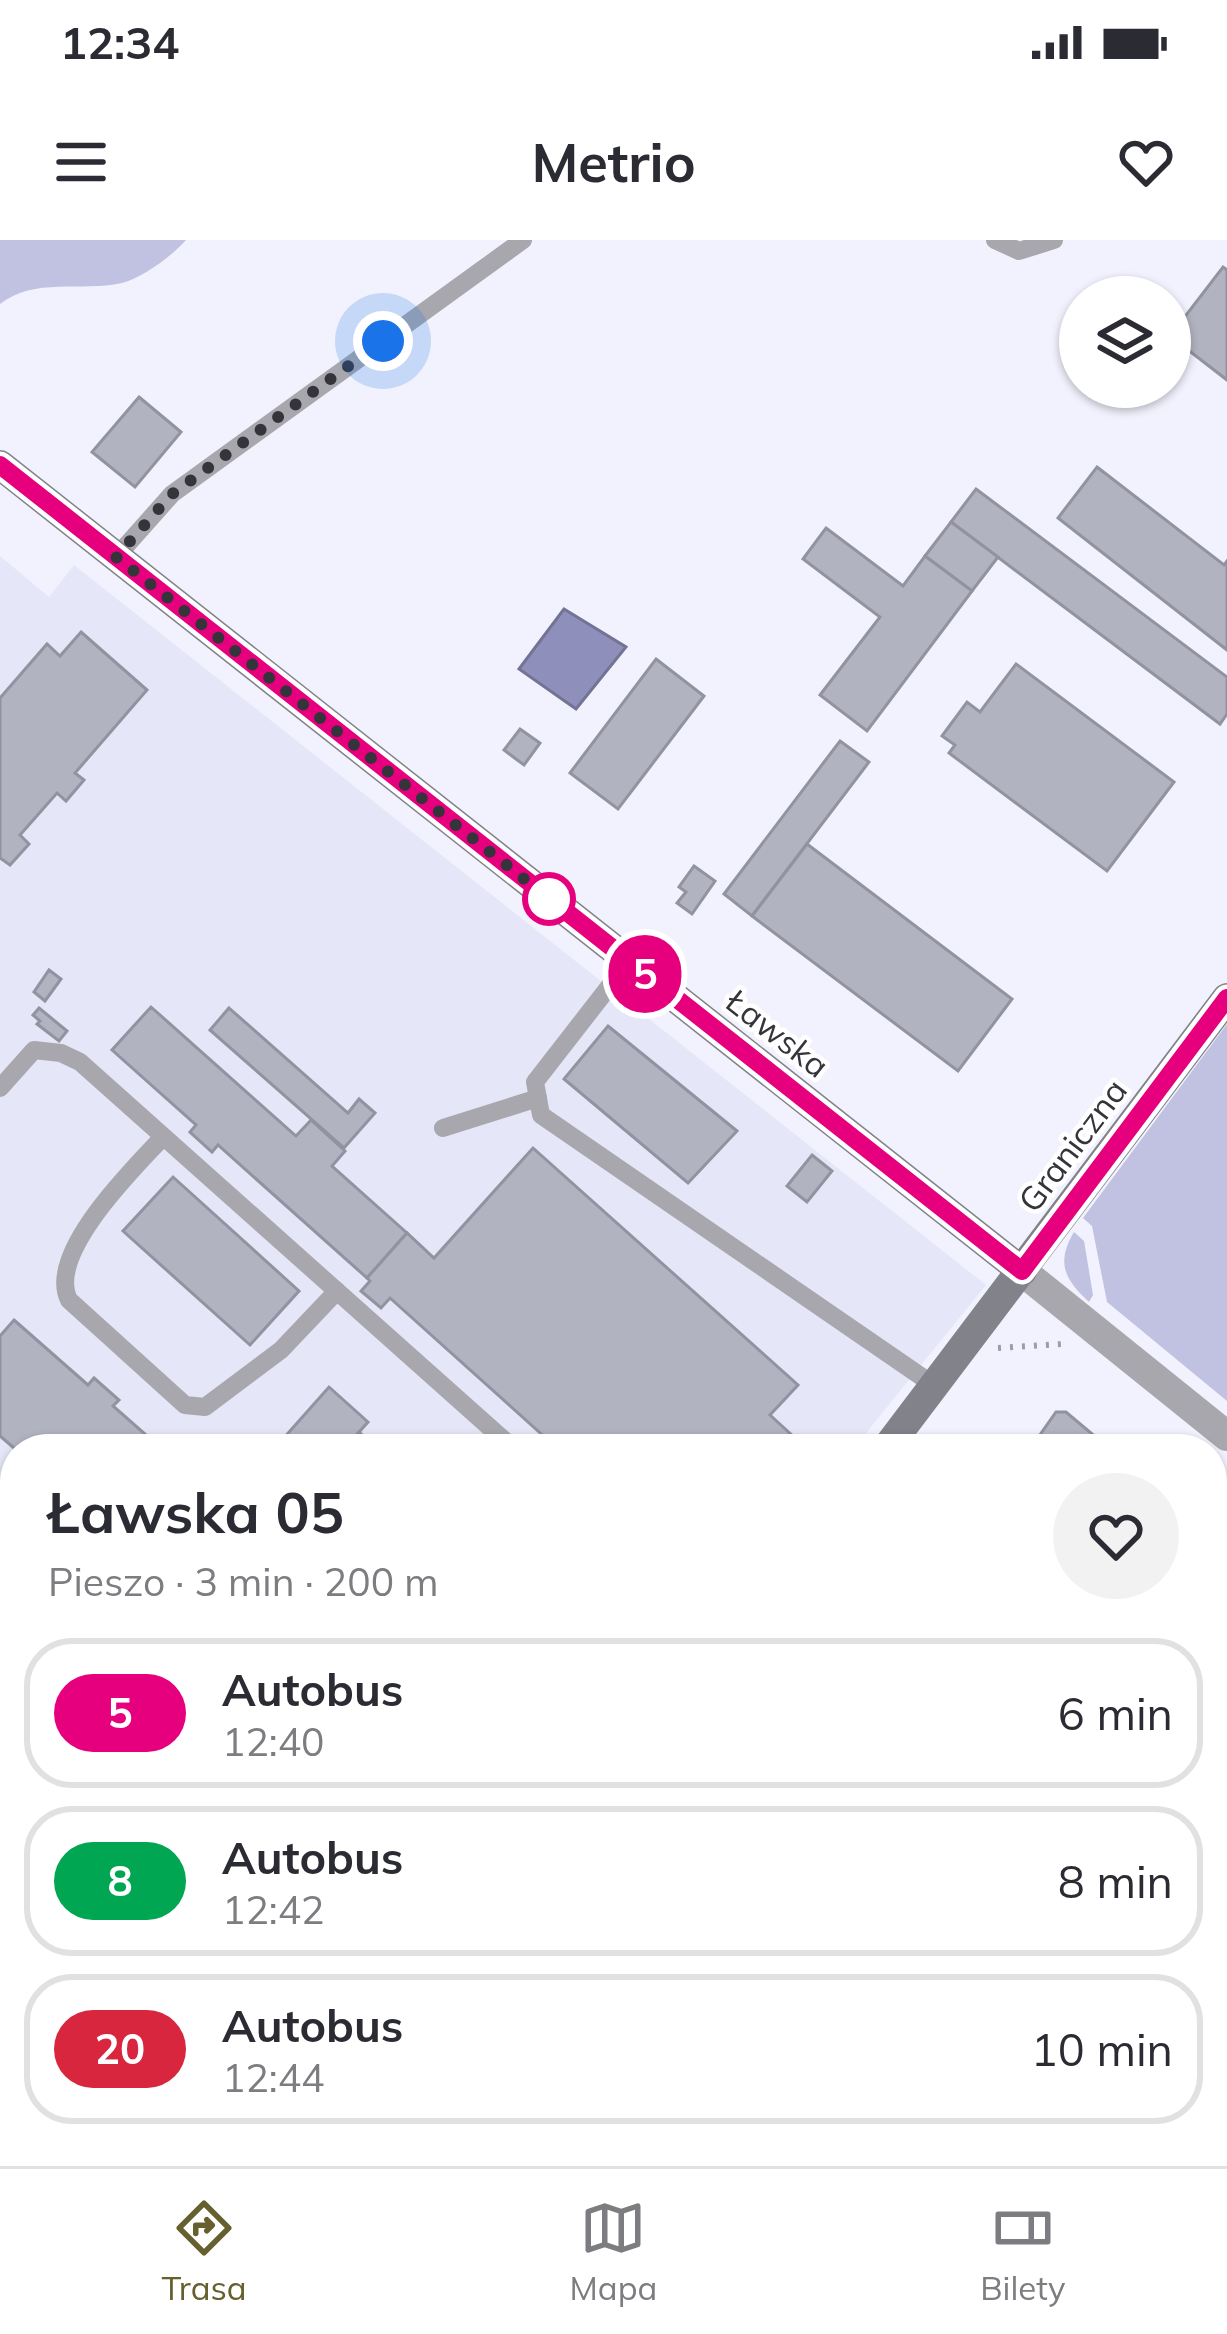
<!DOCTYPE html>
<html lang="pl">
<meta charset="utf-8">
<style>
body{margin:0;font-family:Mulish,sans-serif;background:#f2f2f3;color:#2b2b33;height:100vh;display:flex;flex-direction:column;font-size:45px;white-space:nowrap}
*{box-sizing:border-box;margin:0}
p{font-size:39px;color:#7c7c81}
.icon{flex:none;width:66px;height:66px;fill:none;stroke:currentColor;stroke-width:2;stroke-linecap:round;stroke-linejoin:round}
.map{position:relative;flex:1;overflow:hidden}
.panel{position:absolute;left:0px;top:1194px;width:1227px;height:732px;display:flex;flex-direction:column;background:#fff;border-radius:48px 48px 0 0;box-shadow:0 3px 9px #0004}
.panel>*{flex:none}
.badge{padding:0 24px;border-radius:39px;font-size:42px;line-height:78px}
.buttons{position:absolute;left:1059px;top:36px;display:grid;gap:24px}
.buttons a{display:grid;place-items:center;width:132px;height:132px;border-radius:50%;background:#fff;box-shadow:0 3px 9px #0004;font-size:60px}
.you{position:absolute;width:60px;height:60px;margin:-30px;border:9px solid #fff;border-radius:50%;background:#1a73e8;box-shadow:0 0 0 18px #1a73e833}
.map>.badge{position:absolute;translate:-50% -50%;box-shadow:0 0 0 6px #fff}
.round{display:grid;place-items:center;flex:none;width:126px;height:126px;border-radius:63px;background:#f2f2f3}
.summary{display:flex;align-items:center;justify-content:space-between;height:204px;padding:0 48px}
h1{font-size:57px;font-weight:700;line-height:90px}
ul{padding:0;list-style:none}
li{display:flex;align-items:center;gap:36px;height:150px;margin:0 24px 18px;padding:0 24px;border:6px solid #e1e1e2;border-radius:48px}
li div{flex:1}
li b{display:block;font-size:45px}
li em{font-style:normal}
li .badge{min-width:132px;font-weight:700;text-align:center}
.status{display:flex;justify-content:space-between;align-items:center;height:84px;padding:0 60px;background:#fff;direction:ltr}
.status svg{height:33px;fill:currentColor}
header{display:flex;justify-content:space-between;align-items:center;height:156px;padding:0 48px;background:#fff;font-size:54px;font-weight:700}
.tab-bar{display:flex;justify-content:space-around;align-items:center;height:168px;border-top:3px solid #e1e1e2;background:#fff;font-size:33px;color:#7c7c81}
.tab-bar a{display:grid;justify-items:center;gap:6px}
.tab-bar .current{color:#65602d}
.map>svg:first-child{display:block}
.built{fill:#e5e6f7}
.green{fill:#c1c2e1}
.water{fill:#8e8fbb;stroke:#737494;stroke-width:3}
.building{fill:#b2b3c1;stroke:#9292a0;stroke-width:3}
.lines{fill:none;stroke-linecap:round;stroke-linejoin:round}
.path{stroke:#9c9da5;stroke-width:6;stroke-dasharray:3 9;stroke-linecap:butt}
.lane{stroke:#a7a7ad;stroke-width:18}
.street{stroke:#a7a7ad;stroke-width:30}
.secondary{stroke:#82828b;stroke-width:30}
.line-casing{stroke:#fff;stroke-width:27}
.line{stroke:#e6007e;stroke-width:18}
.walk{stroke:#34343a;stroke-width:12;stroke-dasharray:0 21.6}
.stop-dot{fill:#fff;stroke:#e6007e;stroke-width:6}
.labels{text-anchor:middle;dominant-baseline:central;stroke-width:9;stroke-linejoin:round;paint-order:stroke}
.street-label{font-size:33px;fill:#34343a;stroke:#fff}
</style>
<div class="status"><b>12:34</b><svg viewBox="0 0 49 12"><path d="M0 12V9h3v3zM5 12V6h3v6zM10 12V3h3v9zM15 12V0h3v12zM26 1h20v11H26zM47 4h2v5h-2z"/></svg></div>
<header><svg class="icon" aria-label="menu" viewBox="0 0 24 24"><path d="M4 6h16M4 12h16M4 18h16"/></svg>Metrio<svg class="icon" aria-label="heart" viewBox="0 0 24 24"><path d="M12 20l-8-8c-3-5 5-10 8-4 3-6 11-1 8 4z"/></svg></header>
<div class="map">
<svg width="1227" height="1926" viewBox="0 0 1227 1926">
<rect width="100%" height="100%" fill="#f1f2fd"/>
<polygon class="built" points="0,316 49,357 74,325 986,1045 853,1209 15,1209 15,1911 240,1911 227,1926 0,1926"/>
<g class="green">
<path d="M0 0H186C172 16 142 38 122 43 80 52 35 37 0 64Z"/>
<polygon points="1227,784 1227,1161 1107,1062 1092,986 1083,978"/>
<path d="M1074 992 1084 1001 1093 1055 1089 1062C1064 1039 1056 1022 1074 992Z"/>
<polygon points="313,1911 646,1911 660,1926 298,1926"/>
</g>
<polygon class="water" points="564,369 626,407 576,469 519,429"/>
<g class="building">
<polygon points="1223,27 1227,30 1227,140 1170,96"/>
<polygon points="139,157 181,192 135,247 92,212"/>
<polygon points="1097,227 1224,325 1227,321 1227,410 1058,278"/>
<polygon points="976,249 1227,437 1227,474 1220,484 951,282"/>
<polygon points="951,282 998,317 972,351 925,316"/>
<polygon points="826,288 903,346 925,316 972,351 867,491 820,455 880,377 803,319"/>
<polygon points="81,392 147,450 75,533 84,540 66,561 57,553 20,595 29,604 10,625 0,618 0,458 47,404 60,416"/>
<polygon points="656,419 704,456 618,569 570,533"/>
<polygon points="1016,424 1174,542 1107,631 949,513 955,505 942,496 967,462 980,472"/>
<polygon points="520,489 540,503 524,525 504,510"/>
<polygon points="840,501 869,522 752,676 724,654"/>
<polygon points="807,604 1012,759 958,831 752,676"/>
<polygon points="694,626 715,641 692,674 677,663 686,652 679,647"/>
<polygon points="49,730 61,739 45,761 34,752"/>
<polygon points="151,767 296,896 311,880 345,911 332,926 407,993 367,1038 218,905 212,912 190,892 196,885 112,810"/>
<polygon points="39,768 67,791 59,801 37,784 40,781 33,775"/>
<polygon points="229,768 348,873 359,859 375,873 344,908 210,790"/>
<polygon points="608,786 737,891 688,943 564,839"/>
<polygon points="533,908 798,1145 770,1175 807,1209 558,1209 390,1058 381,1068 361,1051 370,1041 367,1038 407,993 434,1018"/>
<polygon points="812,915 832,931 807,962 787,946"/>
<polygon points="173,937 299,1051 250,1105 123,991"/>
<polygon points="14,1080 88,1145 94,1138 119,1160 113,1166 162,1209 15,1209 0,1196 0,1096"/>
<polygon points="329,1147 368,1182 344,1209 274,1209"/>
<polygon points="1056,1172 1066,1172 1110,1209 1030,1209"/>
<polygon points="359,1192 378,1209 344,1209"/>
<polygon points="0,1302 15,1315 15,1437 0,1453"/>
<polygon points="11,1580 15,1583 15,1677 0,1694 0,1593"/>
<polygon points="15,1677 15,1724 0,1711 0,1694"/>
<polygon points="10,1794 15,1798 15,1896 0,1883 0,1795"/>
<polygon points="32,1911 86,1911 73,1926 49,1926"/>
<polygon points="86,1911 142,1911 159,1926 73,1926"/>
</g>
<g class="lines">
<polyline class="path" points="998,1108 1063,1104"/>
<g class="lane">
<polyline points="995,0 1019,11 1054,0"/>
<polyline points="116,317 172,254 523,0"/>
<polyline points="629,721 535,842 541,875 935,1146"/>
<polyline points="0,848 34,810 61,813 80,822 514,1209"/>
<polyline points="443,888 538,858"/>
<path d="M163 897C133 929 46 1014 69 1060L185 1165 205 1167 281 1110 337 1051"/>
<polyline points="0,1250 15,1263"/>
<polyline points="0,1519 15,1503"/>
<polyline points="0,1765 15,1767"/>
<polyline points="180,1911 197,1926"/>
</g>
<polyline class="street" points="1022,1031 1227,1196"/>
<g class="secondary">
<polyline points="0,225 1022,1031"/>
<polyline points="886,1209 1227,758"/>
<polyline points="264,1926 277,1911"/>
</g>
</g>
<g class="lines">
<g class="line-casing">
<polyline id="line" points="0,225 1022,1031 1227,758"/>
</g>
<use href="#line" class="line"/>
<polyline class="walk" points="383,101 172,254 116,317 556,664 549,659"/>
</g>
<circle class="stop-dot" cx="549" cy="659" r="24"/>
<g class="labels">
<g class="street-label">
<text transform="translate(778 793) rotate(38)">Ławska</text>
<text transform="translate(1072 905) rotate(-53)">Graniczna</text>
</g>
</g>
</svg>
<div class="buttons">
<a><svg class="icon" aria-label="layers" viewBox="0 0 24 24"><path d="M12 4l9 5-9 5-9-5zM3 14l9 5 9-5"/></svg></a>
</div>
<div class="you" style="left:383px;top:101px"></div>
<b class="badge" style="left:645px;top:734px;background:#e6007e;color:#fff">5</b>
<section class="panel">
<div class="summary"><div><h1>Ławska 05</h1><p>Pieszo · 3 min · 200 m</p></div><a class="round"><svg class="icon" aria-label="heart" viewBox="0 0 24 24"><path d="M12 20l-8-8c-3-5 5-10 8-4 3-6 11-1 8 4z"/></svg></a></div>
<ul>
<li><span class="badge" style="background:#e6007e;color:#fff">5</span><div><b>Autobus</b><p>12:40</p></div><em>6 min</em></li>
<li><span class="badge" style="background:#00a651;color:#fff">8</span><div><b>Autobus</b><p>12:42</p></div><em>8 min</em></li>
<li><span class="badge" style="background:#d7263d;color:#fff">20</span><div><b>Autobus</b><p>12:44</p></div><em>10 min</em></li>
</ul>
</section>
</div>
<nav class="tab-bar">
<a class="current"><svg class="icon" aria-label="directions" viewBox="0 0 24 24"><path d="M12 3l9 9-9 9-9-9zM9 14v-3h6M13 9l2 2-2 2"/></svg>Trasa</a>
<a><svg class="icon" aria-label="map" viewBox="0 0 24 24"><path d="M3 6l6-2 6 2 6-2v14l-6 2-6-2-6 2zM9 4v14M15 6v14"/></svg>Mapa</a>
<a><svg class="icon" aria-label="tickets" viewBox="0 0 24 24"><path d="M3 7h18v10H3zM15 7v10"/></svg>Bilety</a>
</nav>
